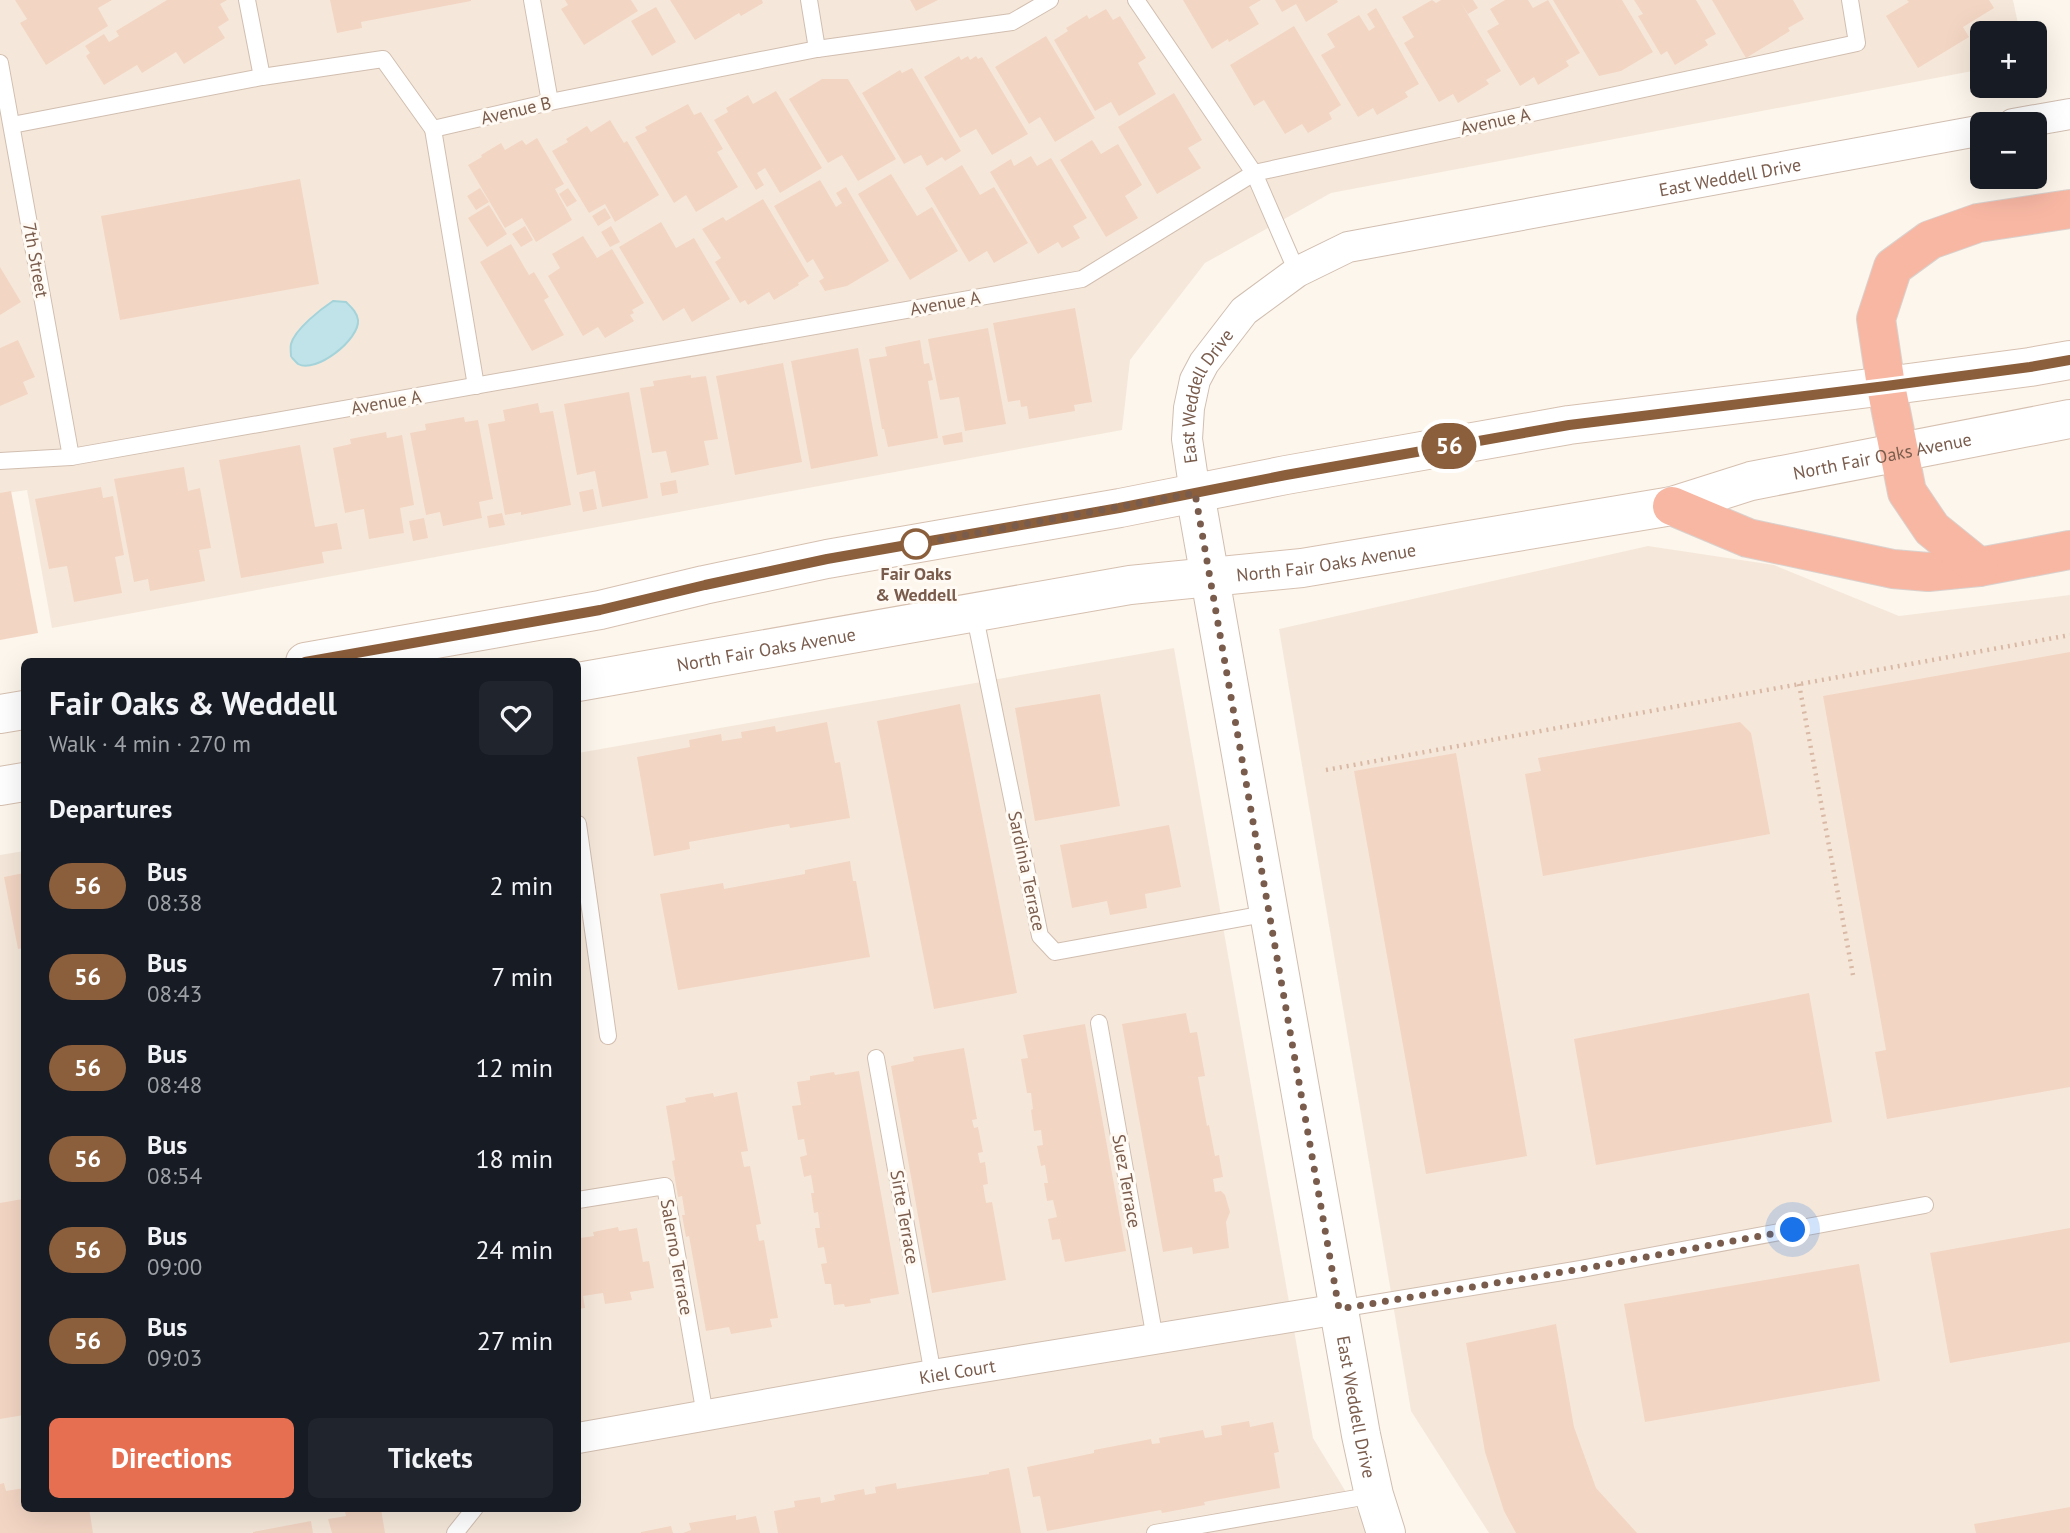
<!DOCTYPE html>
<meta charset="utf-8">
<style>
body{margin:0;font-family:"PT Sans",sans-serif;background:#20242c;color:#f1f3f6;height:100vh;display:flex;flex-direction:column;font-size:26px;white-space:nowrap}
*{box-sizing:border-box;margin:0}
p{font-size:23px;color:#9ea1a6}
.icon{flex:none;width:38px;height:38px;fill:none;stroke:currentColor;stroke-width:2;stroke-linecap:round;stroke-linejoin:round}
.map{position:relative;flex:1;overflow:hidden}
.sheet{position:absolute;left:21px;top:658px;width:560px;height:854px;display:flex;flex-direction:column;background:#171b24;border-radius:10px;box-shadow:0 7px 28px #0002}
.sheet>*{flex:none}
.badge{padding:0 14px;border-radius:23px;font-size:24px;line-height:46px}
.tools{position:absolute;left:1970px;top:21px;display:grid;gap:14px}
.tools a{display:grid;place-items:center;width:77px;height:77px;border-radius:10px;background:#171b24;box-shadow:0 7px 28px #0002;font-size:35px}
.you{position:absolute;width:35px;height:35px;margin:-18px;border:5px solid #fff;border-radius:50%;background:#1a73e8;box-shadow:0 0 0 10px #1a73e833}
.map>.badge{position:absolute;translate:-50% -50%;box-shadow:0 0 0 4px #fff}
h2{padding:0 28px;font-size:26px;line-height:63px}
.round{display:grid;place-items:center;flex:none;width:74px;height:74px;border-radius:10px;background:#20242c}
.summary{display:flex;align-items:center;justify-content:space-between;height:119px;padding:0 28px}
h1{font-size:33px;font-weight:800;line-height:52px}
.action{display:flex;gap:14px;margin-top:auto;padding:14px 28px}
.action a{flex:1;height:80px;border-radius:10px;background:#e76f51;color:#fff;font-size:28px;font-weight:800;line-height:80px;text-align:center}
.action a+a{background:#20242c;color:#f1f3f6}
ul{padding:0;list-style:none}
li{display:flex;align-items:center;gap:21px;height:91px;padding:0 28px}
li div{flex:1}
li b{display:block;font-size:26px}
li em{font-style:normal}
li .badge{min-width:77px;font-weight:700;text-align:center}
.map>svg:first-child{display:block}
.residential{fill:#f5e8da}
.water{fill:#bfe3e8;stroke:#a5d3da;stroke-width:2}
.building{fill:#f3d5c3}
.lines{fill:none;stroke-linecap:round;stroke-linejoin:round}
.service-casing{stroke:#d1beb0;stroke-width:18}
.minor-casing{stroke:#d1beb0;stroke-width:32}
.tertiary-casing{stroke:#d1beb0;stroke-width:40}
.secondary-casing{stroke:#d6c0b0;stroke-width:40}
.motorway-casing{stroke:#dad1cd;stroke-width:40}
.path{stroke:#d9b8a5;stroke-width:4.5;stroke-dasharray:2 5;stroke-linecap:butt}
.service{stroke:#fff;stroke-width:16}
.minor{stroke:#fff;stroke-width:30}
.tertiary{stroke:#fff;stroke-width:38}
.secondary{stroke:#fff;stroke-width:38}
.motorway{stroke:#f7b7a3;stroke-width:38}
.line-casing{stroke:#fff;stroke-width:16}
.line{stroke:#8b5e3c;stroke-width:10}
.walk{stroke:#7a5c4d;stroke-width:7;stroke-dasharray:0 12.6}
.stop-dot{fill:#fff;stroke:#8b5e3c;stroke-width:3.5}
.labels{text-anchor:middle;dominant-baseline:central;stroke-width:6;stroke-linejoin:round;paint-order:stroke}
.street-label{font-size:18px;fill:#7a5c4d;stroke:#fffaf3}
.stop-label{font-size:18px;font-weight:bold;fill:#7a5c4d;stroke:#fffaf3}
</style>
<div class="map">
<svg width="2070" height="1533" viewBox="0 0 2070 1533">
<rect width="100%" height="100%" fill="#fdf6ec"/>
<g class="residential">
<polygon points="0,0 2013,0 2020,33 1983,33 1983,69 1331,193 1205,263 1130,360 1122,430 52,628 27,490 0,494"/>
<polygon points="1648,546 1774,565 1899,616 2070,595 2070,1533 1489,1533 1411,1411 1279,629"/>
<polygon points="1174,648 1313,1438 1371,1533 0,1533 0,855 24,851 24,1508 578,1508 578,753"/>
</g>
<path class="water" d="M333 301 346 302C351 307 357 312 358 320 360 339 316 374 298 364 298 364 291 357 291 356 291 352 290 348 291 344 295 329 321 309 333 301Z"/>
<g class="building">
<polygon points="15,0 112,0 98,8 108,26 46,65 20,23 27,19"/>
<polygon points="167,0 227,0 220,4 229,20 218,27 225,38 184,64 176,52 142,73 137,65 104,85 86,56 90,53 85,46 104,34 109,42 119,36 116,31"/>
<polygon points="330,0 471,0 471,1 361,22 362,28 337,33"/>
<polygon points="565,0 631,0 638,11 584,45 561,9 568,5"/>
<polygon points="670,0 762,0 763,3 741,16 739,13 695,40"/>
<polygon points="910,0 938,0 916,11"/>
<polygon points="1183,0 1261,0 1249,7 1259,24 1229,42 1228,39 1212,49"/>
<polygon points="1275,0 1337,0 1338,2 1306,22 1296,4 1282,12"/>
<polygon points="1432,0 1436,3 1441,0 1473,0 1478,8 1468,14 1461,3 1501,71 1486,80 1489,84 1458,103 1453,94 1439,102 1404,43 1414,37 1402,17"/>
<polygon points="1505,0 1528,0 1533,8 1548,0 1580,53 1566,61 1569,66 1538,85 1534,77 1520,86 1487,31 1499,24 1490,9"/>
<polygon points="1553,0 1622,0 1653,52 1621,71 1599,76"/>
<polygon points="1634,0 1696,0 1716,34 1705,40 1708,45 1675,65 1667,51 1661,55 1638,16 1643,14"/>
<polygon points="1712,0 1793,0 1804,19 1788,28 1790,31 1746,58"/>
<polygon points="1907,0 1989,0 1994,8 1963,27 1969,37 1918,68 1886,16 1909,2"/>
<polygon points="656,7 676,42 652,56 631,21"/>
<polygon points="1376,8 1419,84 1405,92 1408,97 1377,115 1373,108 1358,117 1321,55 1335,47 1327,34 1359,15 1369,31 1375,27 1367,14"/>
<polygon points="1106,9 1113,20 1120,16 1146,58 1138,63 1156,94 1119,116 1111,102 1095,111 1054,40 1068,31 1066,28 1087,15 1089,19"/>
<polygon points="1294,26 1341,105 1329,113 1332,119 1308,133 1302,124 1285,134 1264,100 1254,106 1230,65"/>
<polygon points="1046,36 1095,118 1055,142 1040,117 1029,124 995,67"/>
<polygon points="959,56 961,60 968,56 970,60 976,56 978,59 982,57 1028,134 992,155 976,129 960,138 924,77"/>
<polygon points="912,68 961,151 945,161 942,157 927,166 921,155 904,164 862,93 900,70 902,73"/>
<polygon points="822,79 848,79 896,159 858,181 842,155 828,163 789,99"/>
<polygon points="776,91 822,168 780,193 765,168 757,173 764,185 756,190 714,120 728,112 726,108 748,95 753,104"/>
<polygon points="1174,93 1202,140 1188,148 1201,168 1157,194 1118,127"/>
<polygon points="688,104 694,115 701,112 723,149 717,152 738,187 696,212 686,195 674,203 635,137 647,131 645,127"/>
<polygon points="610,120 624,143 627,141 659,195 615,222 605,204 589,213 552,151 568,142 566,139 587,126 591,132"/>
<polygon points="537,138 564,184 555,189 572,220 536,242 522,218 505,228 468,165 482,157 481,155 501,143 505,150 522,140 526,145"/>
<polygon points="1092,140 1101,154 1118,144 1142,185 1125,196 1138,218 1106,237 1060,160"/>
<polygon points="1031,156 1037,166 1051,158 1087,218 1073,226 1080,238 1062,248 1058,242 1038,254 990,172 1011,159 1014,166"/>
<polygon points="962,165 980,195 994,187 1028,243 994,263 987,251 969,262 925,188"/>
<polygon points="891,174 917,216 932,207 958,251 910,280 858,194"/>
<polygon points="300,179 319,284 120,320 101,216"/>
<polygon points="820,180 836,207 842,203 836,193 846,187 889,261 847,286 825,291 819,281 824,278 813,259 807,263 774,206"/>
<polygon points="480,188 489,202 476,210 467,196"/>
<polygon points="568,188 577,201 567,207 559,194"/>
<polygon points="763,199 809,276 798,283 799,285 774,300 769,292 748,305 745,300 740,303 715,262 721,258 702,229 723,217 726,221"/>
<polygon points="489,205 507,234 487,247 468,218"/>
<polygon points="605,208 611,218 598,226 592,216"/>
<polygon points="661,222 676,248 694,238 730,299 692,322 684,308 663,321 619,247"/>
<polygon points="525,226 533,240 521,247 512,234"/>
<polygon points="611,226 620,242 610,247 601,232"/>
<polygon points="583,236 597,258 612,249 644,303 632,310 634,313 630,315 634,321 605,338 598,327 583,336 548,276 560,268 552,254"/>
<polygon points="511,244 529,275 534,272 549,297 544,300 564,335 532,351 480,262"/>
<polygon points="0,267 21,302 0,315"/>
<polygon points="1075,308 1092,402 1074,405 1075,411 1029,419 1027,406 1021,407 1020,400 1008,402 993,323"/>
<polygon points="988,328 1006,424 965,431 959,397 940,400 928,339"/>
<polygon points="18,340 35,377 23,382 28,394 0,406 0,348"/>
<polygon points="920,340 924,364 929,363 933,380 928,381 938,438 888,447 884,429 882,429 869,359 887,356 885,347"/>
<polygon points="858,348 878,456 811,469 791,361"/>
<polygon points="783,363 802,462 735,475 716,376"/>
<polygon points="691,375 691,378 706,376 718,439 704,441 709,465 671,473 666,451 652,453 640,388 654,386 653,381"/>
<polygon points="629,392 648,498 602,507 595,471 577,475 564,404"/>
<polygon points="538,403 540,413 553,411 571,505 521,515 521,512 505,515 488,424 505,421 503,410"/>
<polygon points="464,417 465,422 478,420 493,499 479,502 482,518 443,526 440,512 426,515 410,433 426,430 425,424"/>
<polygon points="386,432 387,438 402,435 414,505 400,508 404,533 369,539 364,509 345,513 333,448 351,444 350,439"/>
<polygon points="962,432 963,442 944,445 942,436"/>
<polygon points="300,445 315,527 337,523 342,549 322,552 324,563 241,578 219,460"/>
<polygon points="184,467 188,491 200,488 211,548 199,550 205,581 150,591 148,579 134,582 114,479"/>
<polygon points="676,480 678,493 662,496 660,483"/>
<polygon points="101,487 103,498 113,496 124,555 115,557 122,593 74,602 67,566 49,569 35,499"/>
<polygon points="593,489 597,509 583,512 579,492"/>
<polygon points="11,491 38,633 0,640 0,493"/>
<polygon points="502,513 505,525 489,528 487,516"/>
<polygon points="424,518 428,538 413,541 409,521"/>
<polygon points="2070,652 2070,1087 1887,1119 1875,1052 1886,1050 1823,696"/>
<polygon points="1100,694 1120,806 1035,821 1015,708"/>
<polygon points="960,704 1017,993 934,1009 877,721"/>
<polygon points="827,722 835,763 840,762 850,818 790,828 789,824 689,842 690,849 654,856 637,757 690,747 689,740 721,734 722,741 742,738 741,732 775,726 776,732"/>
<polygon points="1740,722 1751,733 1770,834 1543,876 1525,774 1541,771 1538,758"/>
<polygon points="1456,753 1527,1156 1426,1174 1354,771"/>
<polygon points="1169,825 1181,887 1145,894 1147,908 1110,915 1107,901 1072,908 1060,845"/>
<polygon points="850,861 853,881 856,881 870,957 678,990 660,894 723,883 724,889 805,874 805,870"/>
<polygon points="24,873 24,948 18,949 4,877"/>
<polygon points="1809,993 1832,1122 1596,1165 1574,1039"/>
<polygon points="1186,1013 1190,1033 1197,1032 1205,1076 1198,1077 1207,1126 1209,1125 1215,1156 1219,1155 1223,1177 1213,1179 1215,1192 1221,1191 1225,1195 1230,1212 1226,1222 1229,1248 1193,1254 1192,1247 1163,1252 1122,1024"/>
<polygon points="1085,1024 1126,1251 1065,1262 1060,1239 1052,1240 1048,1219 1057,1217 1053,1200 1047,1201 1044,1183 1048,1183 1045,1165 1041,1166 1037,1146 1043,1145 1041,1130 1034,1131 1031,1110 1033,1109 1031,1093 1027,1093 1021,1059 1028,1058 1023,1035"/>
<polygon points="964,1048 977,1119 972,1120 974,1128 978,1127 983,1152 978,1153 980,1163 985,1162 988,1184 983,1185 986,1203 992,1202 1006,1280 932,1293 891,1066 914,1061 913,1057"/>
<polygon points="859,1071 899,1294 870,1299 871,1303 845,1307 844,1304 834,1305 831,1284 825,1284 821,1264 827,1263 824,1247 818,1248 815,1228 820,1228 818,1212 814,1213 811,1193 814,1193 811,1175 804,1177 800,1157 807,1155 804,1139 798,1140 792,1106 801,1105 797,1082 810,1080 810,1076 834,1072 835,1075"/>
<polygon points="737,1092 748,1151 741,1152 744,1167 750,1166 761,1224 756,1225 759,1241 764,1240 778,1318 770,1319 772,1327 731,1334 729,1327 706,1331 689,1236 686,1237 682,1215 685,1215 682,1196 678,1197 672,1161 675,1160 666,1106 686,1102 685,1098 713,1093 714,1097"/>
<polygon points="23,1199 24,1208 24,1415 0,1419 0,1203"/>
<polygon points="618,1227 619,1231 637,1228 643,1262 649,1261 654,1288 630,1292 632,1300 605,1304 603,1293 583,1296 585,1308 578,1309 578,1231 580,1238 594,1236 593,1232"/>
<polygon points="2070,1228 2070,1342 1950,1363 1930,1253"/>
<polygon points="1859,1264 1880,1381 1645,1422 1624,1304"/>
<polygon points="1556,1324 1574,1427 1596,1488 1637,1533 1516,1533 1504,1511 1485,1452 1466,1343"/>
<polygon points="1249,1421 1250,1427 1273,1422 1279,1452 1274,1453 1280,1488 1204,1502 1205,1505 1162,1513 1161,1510 1047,1531 1040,1496 1033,1497 1027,1467 1094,1453 1094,1450 1151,1439 1152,1444 1160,1443 1159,1438 1203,1430 1205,1438 1222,1435 1221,1426"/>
<polygon points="1009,1468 1021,1533 778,1533 774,1511 795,1507 794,1501 820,1497 821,1503 835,1500 834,1495 864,1489 865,1495 876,1493 875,1487 896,1483 897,1489 989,1474 989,1472"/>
<polygon points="4,1483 6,1491 24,1488 24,1508 89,1508 93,1533 0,1533 0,1484"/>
<polygon points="2070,1507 2070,1533 1976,1533 1974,1524"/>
<polygon points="361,1508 369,1508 370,1511 381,1509 385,1533 332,1533 328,1519 346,1516 345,1511"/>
<polygon points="736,1515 736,1520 756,1516 760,1533 683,1533 691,1530 689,1523"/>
<polygon points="311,1521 313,1533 253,1533 253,1532"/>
<polygon points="671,1526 673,1533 641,1533 641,1532"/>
</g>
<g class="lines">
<g class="service-casing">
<g id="service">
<polyline points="247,0 262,77"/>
<polyline points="532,0 550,102"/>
<polyline points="809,0 817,49"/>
<polyline points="1136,0 1254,173 1297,272"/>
<polyline points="0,63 71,457"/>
<polyline points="12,125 262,77 383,59 433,129 550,102 817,49 1012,22 1050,0"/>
<polyline points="433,129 476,386"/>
<polyline points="0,461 71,457 1082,279 1254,173 1857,43 1850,0"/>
<polyline points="974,612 1040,936 1055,952 1270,913"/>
<polyline points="578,824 608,1036"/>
<polyline points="1099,1023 1155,1339"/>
<polyline points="876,1058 933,1375"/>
<polyline points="578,1200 665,1186 705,1415"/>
<polyline points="1339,1309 1581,1269 1925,1205"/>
<polyline points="455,1533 475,1508"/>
<polyline points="1155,1533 1374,1495"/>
</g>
</g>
<g class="minor-casing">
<g id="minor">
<polyline points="2013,124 2070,114"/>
<path id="s1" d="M1195 493 1187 439 1189 408 1195 380 1204 363 1244 311 1297 272 1348 247 1983 130"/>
<path id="s2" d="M578 1438 933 1375 1339 1309"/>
</g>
</g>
<g class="tertiary-casing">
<g id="tertiary">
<path id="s3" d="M1195 493 1361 1435 1374 1495 1386 1533"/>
</g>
</g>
<g class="secondary-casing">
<g id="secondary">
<polyline points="305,662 600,610 704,585 827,559 1120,508 1286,475 1569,425 1886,386 2030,367 2070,360"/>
<path id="s4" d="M578 682 1130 585 1302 568 1672 506 1751 481 2070 419"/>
<polyline points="0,714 24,710"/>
<polyline points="0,786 24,782"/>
</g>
</g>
<g class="motorway-casing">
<g id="motorway">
<polyline points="1672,506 1748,538 1893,569 1928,572 1979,567 2070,550"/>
<polyline points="1979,567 1932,529 1907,492 1886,386 1876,319 1893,267 1930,240 1978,223 2070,209"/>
</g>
</g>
<g class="path">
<polyline points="1799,684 1853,975"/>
<polyline points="1326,770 2070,635"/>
</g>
<use href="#service" class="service"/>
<use href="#minor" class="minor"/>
<use href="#tertiary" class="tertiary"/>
<use href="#secondary" class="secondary"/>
<use href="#motorway" class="motorway"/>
</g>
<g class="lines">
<g class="line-casing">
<polyline id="line" points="305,662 600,610 705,585 827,559 1119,508 1286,475 1569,425 1886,386 2030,367 2070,360"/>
</g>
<use href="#line" class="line"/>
<polyline class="walk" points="916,544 1195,493 1339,1309 1581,1269 1793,1230"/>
</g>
<circle class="stop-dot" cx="916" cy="544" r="14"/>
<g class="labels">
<g class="street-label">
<text transform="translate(516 110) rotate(-13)">Avenue B</text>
<text transform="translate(1495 121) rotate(-12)">Avenue A</text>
<text stroke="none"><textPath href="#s1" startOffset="710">East Weddell Drive</textPath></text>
<text transform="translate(36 260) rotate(80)">7th Street</text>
<text transform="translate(945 303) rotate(-10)">Avenue A</text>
<text stroke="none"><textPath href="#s1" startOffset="102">East Weddell Drive</textPath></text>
<text transform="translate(386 402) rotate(-10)">Avenue A</text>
<text stroke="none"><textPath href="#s4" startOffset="1325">North Fair Oaks Avenue</textPath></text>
<text stroke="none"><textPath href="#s4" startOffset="758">North Fair Oaks Avenue</textPath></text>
<text stroke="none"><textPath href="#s4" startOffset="191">North Fair Oaks Avenue</textPath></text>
<text transform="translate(1027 871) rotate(78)">Sardinia Terrace</text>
<text transform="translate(1127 1181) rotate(80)">Suez Terrace</text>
<text transform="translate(905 1217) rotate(80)">Sirte Terrace</text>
<text transform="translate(677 1257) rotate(80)">Salerno Terrace</text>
<text stroke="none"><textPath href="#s2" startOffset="385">Kiel Court</textPath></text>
<text stroke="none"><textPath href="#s3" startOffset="928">East Weddell Drive</textPath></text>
</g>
<g class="stop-label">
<text x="916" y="573">Fair Oaks<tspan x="916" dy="21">&amp; Weddell</tspan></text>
</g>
</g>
</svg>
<div class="tools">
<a>+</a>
<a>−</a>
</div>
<div class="you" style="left:1793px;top:1230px"></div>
<b class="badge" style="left:1449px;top:446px;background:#8b5e3c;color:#fff">56</b>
<section class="sheet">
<div class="summary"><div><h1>Fair Oaks &amp; Weddell</h1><p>Walk · 4 min · 270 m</p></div><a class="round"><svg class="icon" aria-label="heart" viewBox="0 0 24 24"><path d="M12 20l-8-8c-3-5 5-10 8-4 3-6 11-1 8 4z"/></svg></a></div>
<h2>Departures</h2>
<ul>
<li><span class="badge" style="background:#8b5e3c;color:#fff">56</span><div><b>Bus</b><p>08:38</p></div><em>2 min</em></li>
<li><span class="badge" style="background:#8b5e3c;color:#fff">56</span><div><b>Bus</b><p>08:43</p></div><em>7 min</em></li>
<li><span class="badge" style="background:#8b5e3c;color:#fff">56</span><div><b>Bus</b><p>08:48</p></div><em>12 min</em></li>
<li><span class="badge" style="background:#8b5e3c;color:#fff">56</span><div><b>Bus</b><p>08:54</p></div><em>18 min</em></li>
<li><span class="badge" style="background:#8b5e3c;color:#fff">56</span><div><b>Bus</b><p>09:00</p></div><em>24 min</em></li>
<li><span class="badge" style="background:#8b5e3c;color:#fff">56</span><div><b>Bus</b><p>09:03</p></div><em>27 min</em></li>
</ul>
<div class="action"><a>Directions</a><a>Tickets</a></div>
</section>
</div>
